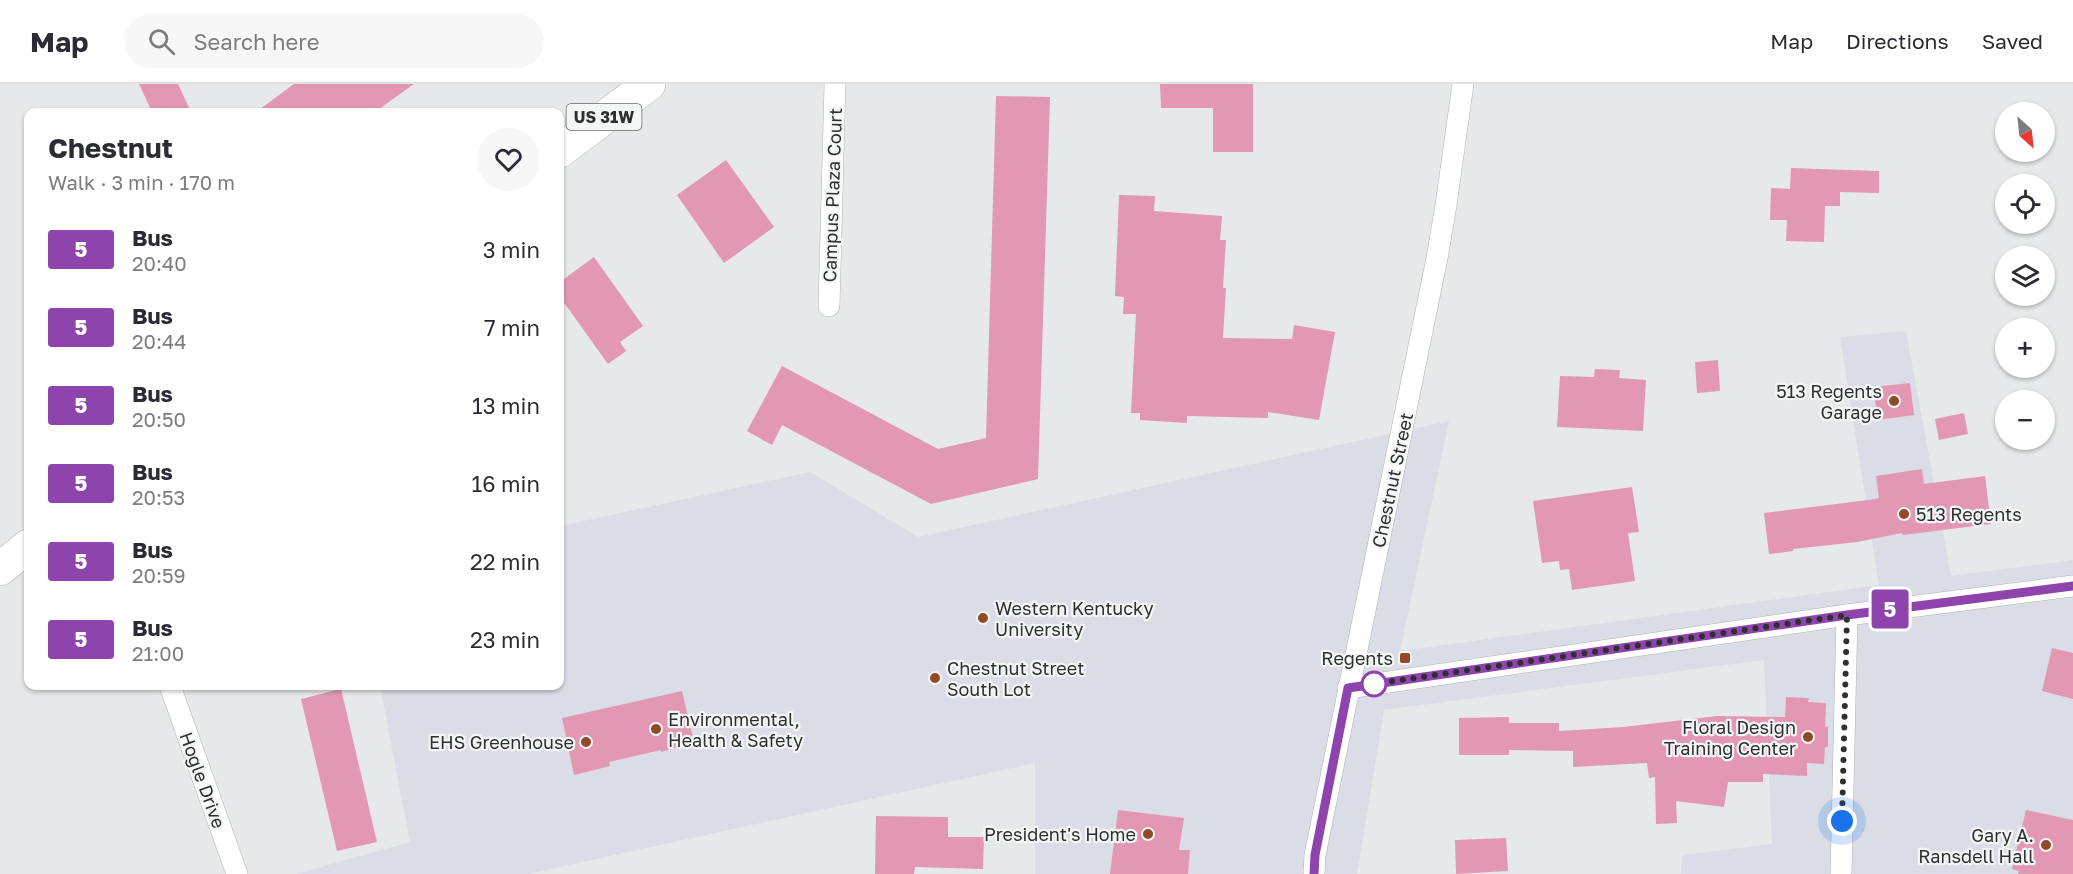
<!DOCTYPE html>
<meta charset="utf-8">
<style>
body{margin:0;font-family:"Golos Text",sans-serif;background:#f7f7f7;color:#2b2b33;height:100vh;display:flex;flex-direction:column;font-size:22px;white-space:nowrap}
*{box-sizing:border-box;margin:0}
p{font-size:20px;color:#7c7c81}
.icon{flex:none;width:33px;height:33px;fill:none;stroke:currentColor;stroke-width:2;stroke-linecap:round;stroke-linejoin:round}
.map{position:relative;flex:1;overflow:hidden}
.drawer{position:absolute;left:24px;top:24px;width:540px;height:582px;display:flex;flex-direction:column;background:#fff;border-radius:12px;box-shadow:0 2px 4px #0004}
.drawer>*{flex:none}
.badge{padding:0 12px;border-radius:4px;font-size:21px;line-height:39px}
.needle{width:39px;rotate:153deg}
.fabs{position:absolute;left:1995px;top:18px;display:grid;gap:12px}
.fabs a{display:grid;place-items:center;width:60px;height:60px;border-radius:50%;background:#fff;box-shadow:0 2px 4px #0004;font-size:30px}
.you{position:absolute;width:30px;height:30px;margin:-15px;border:4px solid #fff;border-radius:50%;background:#1a73e8;box-shadow:0 0 0 9px #1a73e833}
.map>.badge{position:absolute;translate:-50% -50%;box-shadow:0 0 0 3px #fff}
.round{display:grid;place-items:center;flex:none;width:63px;height:63px;border-radius:32px;background:#f7f7f7}
.head{display:flex;align-items:center;justify-content:space-between;height:102px;padding:0 24px}
h1{font-size:28px;font-weight:700;line-height:45px}
ul{padding:0;list-style:none}
li{display:flex;align-items:center;gap:18px;height:78px;padding:0 24px}
li div{flex:1}
li b{display:block;font-size:22px}
li em{font-style:normal}
li .badge{min-width:66px;font-weight:700;text-align:center}
header{display:flex;align-items:center;gap:36px;box-sizing:border-box;height:84px;padding:0 30px;background:#fff;border-bottom:2px solid #e1e1e2}
header strong{font-size:28px}
nav{display:flex;gap:33px;margin-inline-start:auto;font-size:21px}
.search{width:420px;height:54px;background:#f7f7f7;display:flex;align-items:center;gap:15px;box-sizing:border-box;padding:0 21px;border-radius:33px;color:#7c7c81;font-size:22px}
.map>svg:first-child{display:block}
.built{fill:#dadde6}
.building{fill:#e297b3}
.lines{fill:none;stroke-linecap:round;stroke-linejoin:round}
.minor-casing{stroke:#b1b2b4;stroke-width:22}
.primary-casing{stroke:#b1b2b4;stroke-width:34}
.minor{stroke:#fff;stroke-width:21}
.primary{stroke:#fff;stroke-width:33}
.line-casing{stroke:#fff;stroke-width:14}
.line{stroke:#8e44ad;stroke-width:9}
.walk{stroke:#2e2f2f;stroke-width:6;stroke-dasharray:0 10.8}
.poi-dot{fill:#914a25;stroke:#f4f5f7;stroke-width:2}
.stop-dot{fill:#fff;stroke:#8e44ad;stroke-width:3}
.labels{text-anchor:middle;dominant-baseline:central;stroke-width:4.5;stroke-linejoin:round;paint-order:stroke}
.shield{fill:#f4f5f7;stroke:#696a6b;stroke-width:1.5}
.shield-label{font-size:16px;font-weight:bold;fill:#2e2f2f}
.street-label{font-size:18px;fill:#2e2f2f;stroke:#f4f5f7}
.poi-label{font-size:18px;fill:#2e2f2f;stroke:#f4f5f7;text-anchor:end}
</style>
<header>
<strong>Map</strong>
<div class="search"><svg class="icon" aria-label="search" viewBox="0 0 24 24"><circle cx="10" cy="10" r="6"/><path d="M15 15l6 6"/></svg>Search here</div>
<nav><a>Map</a><a>Directions</a><a>Saved</a></nav>
</header>
<div class="map">
<svg width="2073" height="790" viewBox="0 0 2073 790">
<rect width="100%" height="100%" fill="#e7e8ea"/>
<polygon class="built" points="1906,247 1951,492 2073,476 2073,790 1681,790 1682,771 1772,760 1764,576 1384,626 1357,790 1035,790 1035,679 528,790 296,790 410,758 380,602 560,602 560,442 810,388 918,453 1449,337 1400,567 1879,501 1840,253"/>
<g class="building">
<polygon points="139,0 178,0 191,28 152,28"/>
<polygon points="294,0 414,0 375,28 256,28"/>
<polygon points="1160,0 1253,0 1253,68 1213,68 1213,24 1161,24"/>
<polygon points="996,12 1050,13 1038,395 931,420 782,341 772,361 747,347 782,282 938,365 986,354"/>
<polygon points="726,76 774,143 724,179 677,111"/>
<polygon points="1791,84 1879,87 1879,109 1840,108 1840,122 1825,122 1824,158 1786,157 1787,136 1770,136 1771,104 1790,105"/>
<polygon points="1119,111 1155,112 1154,127 1222,132 1220,156 1226,156 1223,204 1226,204 1223,254 1292,255 1294,241 1335,248 1319,336 1268,328 1268,334 1187,332 1187,339 1140,336 1140,329 1131,329 1136,230 1123,230 1124,213 1115,212"/>
<polygon points="594,173 643,242 620,258 626,267 608,280 560,213 560,198"/>
<polygon points="1718,276 1720,307 1697,309 1695,278"/>
<polygon points="1595,285 1620,286 1619,294 1646,296 1643,347 1557,343 1560,292 1594,293"/>
<polygon points="1910,299 1914,331 1877,336 1874,303"/>
<polygon points="1964,329 1968,350 1939,356 1935,335"/>
<polygon points="1922,385 1924,400 1985,392 1991,440 1903,451 1902,449 1857,458 1793,465 1793,467 1769,470 1764,429 1876,415 1879,414 1876,392"/>
<polygon points="1632,403 1639,448 1628,449 1635,497 1572,506 1569,485 1560,486 1559,477 1542,479 1533,417"/>
<polygon points="2052,564 2073,569 2073,615 2042,607"/>
<polygon points="341,605 377,758 337,767 301,615"/>
<polygon points="682,607 694,658 661,668 661,666 609,678 610,682 574,691 562,634"/>
<polygon points="1786,613 1809,614 1808,618 1826,619 1825,643 1828,642 1828,663 1825,663 1824,680 1807,679 1807,692 1763,690 1763,698 1728,698 1724,723 1676,717 1677,739 1656,740 1655,693 1649,694 1647,679 1573,683 1573,667 1509,666 1509,671 1459,671 1459,634 1509,633 1509,639 1559,639 1559,647 1623,643 1717,632 1785,633"/>
<polygon points="1118,726 1184,734 1179,766 1190,766 1188,790 1110,790"/>
<polygon points="2026,726 2073,736 2073,790 2018,790 2019,787 2012,785"/>
<polygon points="876,732 948,733 948,753 984,753 983,785 915,783 914,790 875,790"/>
<polygon points="1506,754 1508,787 1456,790 1455,756"/>
</g>
<g class="lines">
<g class="minor-casing">
<g id="minor">
<polyline points="829,222 835,0"/>
<polyline points="170,602 237,790"/>
<polyline points="1348,604 1847,531 2073,502"/>
<polyline points="1314,790 1315,771 1437,174 1446,121 1463,0"/>
<polyline points="1841,790 1847,531"/>
</g>
</g>
<g class="primary-casing">
<g id="primary">
<polyline points="560,67 649,0"/>
<polyline points="0,485 28,462"/>
</g>
</g>
<use href="#minor" class="minor"/>
<use href="#primary" class="primary"/>
</g>
<g class="lines">
<g class="line-casing">
<polyline id="line" points="1314,790 1315,771 1348,604 1847,531 2073,502"/>
</g>
<use href="#line" class="line"/>
<polyline class="walk" points="1374,600 1367,601 1847,531 1842,737"/>
</g>
<g class="poi-dot">
<circle cx="1894" cy="317" r="6"/>
<circle cx="1904" cy="430" r="6"/>
<circle cx="983" cy="534" r="6"/>
<rect x="1399" y="568" width="12" height="12" rx="3"/>
<circle cx="935" cy="594" r="6"/>
<circle cx="656" cy="645" r="6"/>
<circle cx="1808" cy="653" r="6"/>
<circle cx="586" cy="658" r="6"/>
<circle cx="1148" cy="750" r="6"/>
<circle cx="2046" cy="761" r="6"/>
</g>
<circle class="stop-dot" cx="1374" cy="600" r="12"/>
<g class="labels">
<rect class="shield" x="566.5" y="20" width="75" height="26" rx="4.5"/>
<g class="shield-label">
<text x="604" y="33">US 31W</text>
</g>
<g class="street-label">
<text transform="translate(832 111) rotate(-88)">Campus Plaza Court</text>
<text transform="translate(1392 396) rotate(-78)">Chestnut Street</text>
<text transform="translate(203 696) rotate(70)">Hogle Drive</text>
</g>
<g class="poi-label">
<text x="1882" y="307">513 Regents<tspan x="1882" dy="21">Garage</tspan></text>
<text x="1916" y="430" text-anchor="start">513 Regents</text>
<text x="995" y="524" text-anchor="start">Western Kentucky<tspan x="995" dy="21">University</tspan></text>
<text x="1393" y="574">Regents</text>
<text x="947" y="584" text-anchor="start">Chestnut Street<tspan x="947" dy="21">South Lot</tspan></text>
<text x="668" y="635" text-anchor="start">Environmental,<tspan x="668" dy="21">Health &amp; Safety</tspan></text>
<text x="1796" y="643">Floral Design<tspan x="1796" dy="21">Training Center</tspan></text>
<text x="574" y="658">EHS Greenhouse</text>
<text x="1136" y="750">President's Home</text>
<text x="2034" y="751">Gary A.<tspan x="2034" dy="21">Ransdell Hall</tspan></text>
</g>
</g>
</svg>
<div class="fabs">
<a><svg class="needle" viewBox="-14 -14 28 28"><path d="M0-13l5 13h-10z" fill="#e53935"/><path d="M0 13l5-13h-10z" fill="#7c7c81"/></svg></a>
<a><svg class="icon" aria-label="locate" viewBox="0 0 24 24"><circle cx="12" cy="12" r="6"/><path d="M12 2v4M12 18v4M2 12h4M18 12h4"/></svg></a>
<a><svg class="icon" aria-label="layers" viewBox="0 0 24 24"><path d="M12 4l9 5-9 5-9-5zM3 14l9 5 9-5"/></svg></a>
<a>+</a>
<a>−</a>
</div>
<div class="you" style="left:1842px;top:737px"></div>
<b class="badge" style="left:1890px;top:525px;background:#8e44ad;color:#fff">5</b>
<section class="drawer">
<div class="head"><div><h1>Chestnut</h1><p>Walk · 3 min · 170 m</p></div><a class="round"><svg class="icon" aria-label="heart" viewBox="0 0 24 24"><path d="M12 20l-8-8c-3-5 5-10 8-4 3-6 11-1 8 4z"/></svg></a></div>
<ul>
<li><span class="badge" style="background:#8e44ad;color:#fff">5</span><div><b>Bus</b><p>20:40</p></div><em>3 min</em></li>
<li><span class="badge" style="background:#8e44ad;color:#fff">5</span><div><b>Bus</b><p>20:44</p></div><em>7 min</em></li>
<li><span class="badge" style="background:#8e44ad;color:#fff">5</span><div><b>Bus</b><p>20:50</p></div><em>13 min</em></li>
<li><span class="badge" style="background:#8e44ad;color:#fff">5</span><div><b>Bus</b><p>20:53</p></div><em>16 min</em></li>
<li><span class="badge" style="background:#8e44ad;color:#fff">5</span><div><b>Bus</b><p>20:59</p></div><em>22 min</em></li>
<li><span class="badge" style="background:#8e44ad;color:#fff">5</span><div><b>Bus</b><p>21:00</p></div><em>23 min</em></li>
</ul>
</section>
</div>
